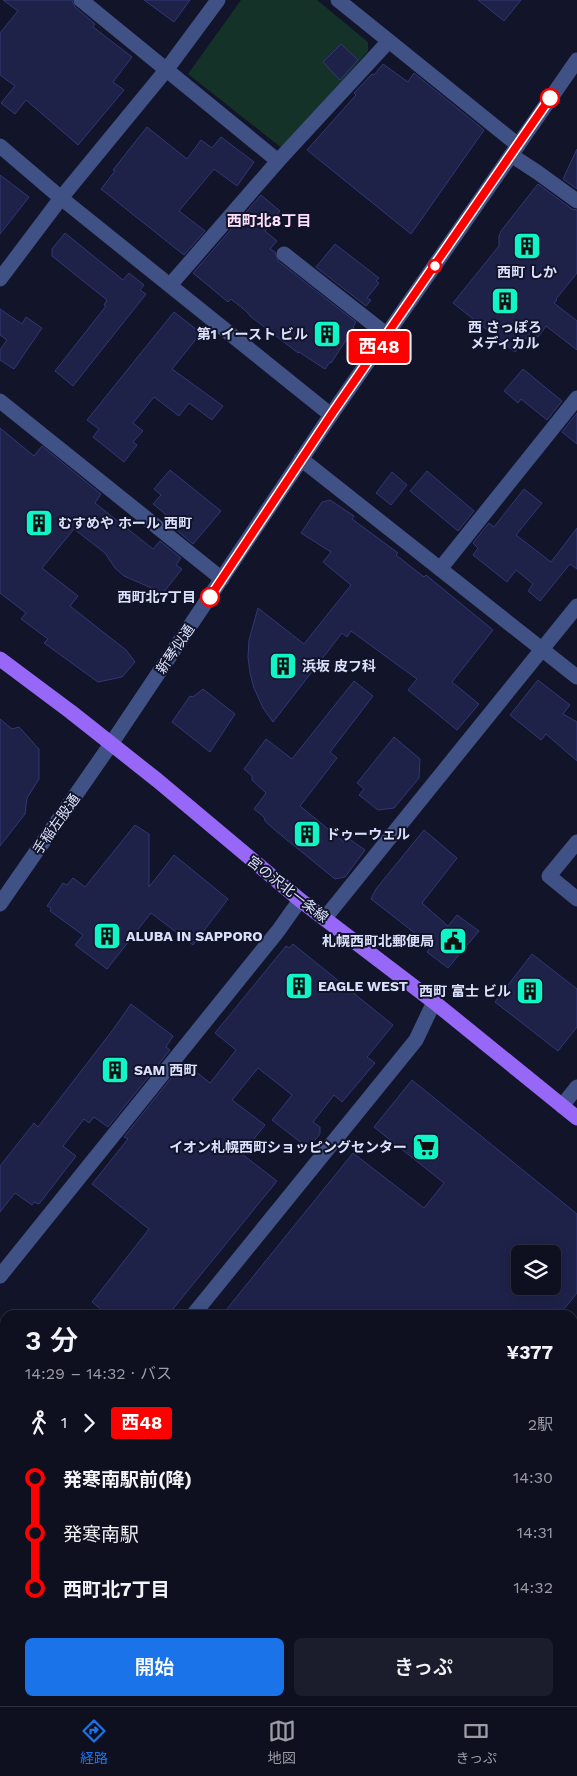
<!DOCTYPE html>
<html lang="ja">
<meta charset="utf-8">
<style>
body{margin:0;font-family:"Work Sans","Noto Sans JP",sans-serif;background:#1c1d2c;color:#f1f3f6;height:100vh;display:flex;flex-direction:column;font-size:19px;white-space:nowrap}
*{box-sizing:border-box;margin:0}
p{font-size:16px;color:#9b9ca4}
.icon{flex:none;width:28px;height:28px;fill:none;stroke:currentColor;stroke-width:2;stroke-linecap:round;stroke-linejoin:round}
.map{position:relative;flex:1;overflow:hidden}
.details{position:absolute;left:0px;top:1310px;width:578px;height:396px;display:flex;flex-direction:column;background:#0e0f1f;border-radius:15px 15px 0 0;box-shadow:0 2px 12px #0003,0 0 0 1px #2e2f3d}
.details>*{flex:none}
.badge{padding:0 10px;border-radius:4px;font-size:18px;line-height:32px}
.buttons{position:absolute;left:511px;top:1245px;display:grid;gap:10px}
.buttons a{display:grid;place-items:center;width:50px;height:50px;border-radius:8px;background:#0e0f1f;box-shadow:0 2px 12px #0003,0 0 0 1px #2e2f3d;font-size:25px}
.map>.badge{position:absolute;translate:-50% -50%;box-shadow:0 0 0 2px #fff}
.legs{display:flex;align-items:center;gap:8px;height:55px;padding:0 25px;font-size:16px}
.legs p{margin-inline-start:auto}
.overview{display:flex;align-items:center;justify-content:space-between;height:85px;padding:0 25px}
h1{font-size:28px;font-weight:600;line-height:38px}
.action{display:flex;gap:10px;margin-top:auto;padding:10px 25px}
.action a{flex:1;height:58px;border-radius:8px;background:#1a73e8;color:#fff;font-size:20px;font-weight:600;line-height:58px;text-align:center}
.action a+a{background:#1c1d2c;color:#f1f3f6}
ul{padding:0 25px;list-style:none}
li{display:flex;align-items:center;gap:18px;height:55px;font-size:19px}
li i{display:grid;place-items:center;width:8px;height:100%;margin:0 6px;background:currentColor}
li i::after{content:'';width:12px;height:12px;margin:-6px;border:4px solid;border-radius:50%;background:#0e0f1f}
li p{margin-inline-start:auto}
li:first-child i{background:linear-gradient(#0000 50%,currentColor 0)}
li:last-child i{background:linear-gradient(currentColor 50%,#0000 0)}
.tabs{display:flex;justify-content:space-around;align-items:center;height:70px;border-top:1px solid #2e2f3d;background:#0e0f1f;font-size:14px;color:#9b9ca4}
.tabs a{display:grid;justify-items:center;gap:2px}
.tabs .active{color:#1a73e8}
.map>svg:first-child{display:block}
.green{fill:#153229}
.building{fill:#1e2249;stroke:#313874;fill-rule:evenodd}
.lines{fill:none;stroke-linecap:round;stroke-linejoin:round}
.minor{stroke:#3f5185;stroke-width:15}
.major{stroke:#9767f8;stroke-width:15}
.line-1-casing{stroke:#fff;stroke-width:11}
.line-1{stroke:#f00;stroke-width:8}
.stop-1-dot{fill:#fff;stroke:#f00;stroke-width:2.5}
.labels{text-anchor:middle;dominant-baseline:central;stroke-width:4;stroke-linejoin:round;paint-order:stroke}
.poi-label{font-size:14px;font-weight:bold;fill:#dbe1fd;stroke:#121429;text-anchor:start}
.stop-label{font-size:14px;font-weight:bold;fill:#dbe1fd;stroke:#121429;text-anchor:end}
.street-label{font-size:14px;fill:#dbe1fd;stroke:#121429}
.neighbourhood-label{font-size:15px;font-weight:bold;fill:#feddfb;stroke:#121429}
</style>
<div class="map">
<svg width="577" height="1706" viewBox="0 0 577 1706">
<rect width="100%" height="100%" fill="#121429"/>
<polygon class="green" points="241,0 317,0 368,42 368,51 283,149 188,74"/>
<g class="building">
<polygon points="3,0 72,0 75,7 95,24 93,27 132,57 113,82 124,90 78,145 26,100 15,114 1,103 15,86 0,75 0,33 18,11"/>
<polygon points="144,0 190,0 174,22"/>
<polygon points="478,0 521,0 504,21"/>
<polygon points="341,44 358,60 340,80 323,62"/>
<polygon points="383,64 408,82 414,73 484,130 411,234 307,150 356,95 354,93 372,74 374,75"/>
<polygon points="147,127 187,159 201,140 212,148 221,137 254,162 237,186 214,169 179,211 205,231 184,255 101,189 115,171 113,170"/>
<polygon points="577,149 577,189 563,179"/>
<polygon points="0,175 29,197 0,234"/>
<polygon points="538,184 572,209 577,210 577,273 556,299 557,300 554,303 577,321 577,350 546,326 538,337 531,332 515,352 453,303 499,246 499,236 501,231"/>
<polygon points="261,195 280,211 265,231 277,241 270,249 275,252 278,261 356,322 353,327 354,328 331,363 330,362 325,369 299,352 298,353 250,316 247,312 231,299 228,302 193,273"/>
<polygon points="65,233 123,280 129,273 144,285 140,290 146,294 73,386 55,371 106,306 104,305 107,300 52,256 52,249"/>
<polygon points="335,244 379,278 376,281 379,283 367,298 371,300 366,306 316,267"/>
<polygon points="0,309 22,324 26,317 42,328 14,369 0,360 0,350 7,340 0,335"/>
<polygon points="174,312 201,333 172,369 223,406 212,420 189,403 179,416 154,397 133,423 143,431 133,442 137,445 124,462 93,437 99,429 87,420"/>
<polygon points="523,369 562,401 547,420 521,399 518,403 504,391"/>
<polygon points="577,413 577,444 562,432"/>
<polygon points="0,428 34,456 42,446 101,494 95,503 153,549 160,541 181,558 176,565 182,569 163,593 124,576 115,568 105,553 74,529 42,568 78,596 70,606 126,650 135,662 122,677 98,682 44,643 48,639 21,619 26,613 0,593"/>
<polygon points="170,470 221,511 193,544 173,527 176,523 153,504 161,495 154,489"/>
<polygon points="427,471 474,511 458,531 410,491"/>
<polygon points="392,472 407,485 391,505 376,493"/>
<polygon points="524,489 542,503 516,535 551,562 577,528 577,569 570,564 540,601 528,591 533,584 516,570 507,582 473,555 478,548 473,543 489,523 494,527"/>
<polygon points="330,500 354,516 352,519 398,553 396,555 424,577 426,575 493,630 452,682 479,704 457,730 408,690 417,679 351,631 347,637 342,633 273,722 263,708 254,688 250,673 248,657 249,640 258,608 304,644 351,585 323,562 331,552 301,533 322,502"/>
<polygon points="538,680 570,705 563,714 577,722 577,761 546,734 541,740 510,715"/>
<polygon points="354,681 373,696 330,752 337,758 300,806 344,842 348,838 365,850 345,877 335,879 276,831 265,821 264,817 254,809 266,793 252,780 252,776 244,769 266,739 292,759"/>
<polygon points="203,689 235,714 210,752 172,722 190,696 193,697"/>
<polygon points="0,719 12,729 19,727 39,749 39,779 27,798 25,814 0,846"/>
<polygon points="394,737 420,759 419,778 394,808 378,810 359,795 364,789 357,783"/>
<polygon points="135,825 149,834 149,887 174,855 228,899 193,945 151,913 107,969 75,945 83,935 50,911 51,908 47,906 63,883 67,885 73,878 85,887"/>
<polygon points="424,830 457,858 422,903 448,926 457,915 479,931 448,968 427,952 430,948 415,935 416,934 371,899 376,889"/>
<polygon points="293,944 393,1025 367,1057 375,1063 342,1102 334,1095 313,1122 320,1127 320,1134 308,1148 272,1120 292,1095 258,1068 232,1100 265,1125 242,1154 277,1181 168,1315 108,1315 92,1302 149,1229 92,1184 128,1139 124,1137 184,1062 210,1083 236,1050 215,1033 286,946 289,948"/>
<polygon points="532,954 577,989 577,1027 558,1051 495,1002"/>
<polygon points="131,1004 173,1036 166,1047 170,1050 108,1127 94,1117 89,1123 84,1119 63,1146 76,1156 39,1204 34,1202 32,1205 15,1193 0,1212 0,1166 34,1123 38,1127 112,1031"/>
<path d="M412 1080 577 1214V1293L559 1315H222L353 1153 424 1208 444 1183 374 1127ZM520 1254H552V1286H520Z"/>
</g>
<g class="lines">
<g class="minor">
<polyline points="81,0 278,161"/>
<polyline points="338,0 518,145"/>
<polyline points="0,146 61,198 331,415"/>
<polyline points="511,155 537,172 577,201"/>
<polyline points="284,254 387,335"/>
<polyline points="0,279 61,198 167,69 218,0"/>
<polyline points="171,284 278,161 388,42"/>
<polyline points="0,401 222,579"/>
<polyline points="301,459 577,677"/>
<polyline points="440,569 577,398"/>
<polyline points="577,842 549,876 577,899"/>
<polyline points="0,904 111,744 331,415 577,60"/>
<polyline points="325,918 577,606"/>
<polyline points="562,1106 577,1087"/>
<polyline points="0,1276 278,931 300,900"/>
<polyline points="193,1315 416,1040 434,1002"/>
<polyline points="572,1342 577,1337"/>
<polyline points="0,1403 5,1407"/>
<polyline points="572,1505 577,1508"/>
<polyline points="0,1560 5,1553"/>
<polyline points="572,1629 577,1624"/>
<polyline points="280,1706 283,1701"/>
<polyline points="512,1706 515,1701"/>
</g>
<polyline class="major" points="0,659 71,712 157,780 300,900 434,1002 577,1118"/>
</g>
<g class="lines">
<g class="line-1-casing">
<polyline id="line-1" points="210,597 331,415 550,98"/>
</g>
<use href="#line-1" class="line-1"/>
</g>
<defs>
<g id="building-square" transform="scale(1.4375)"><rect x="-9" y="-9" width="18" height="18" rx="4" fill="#10f5c7" stroke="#121429"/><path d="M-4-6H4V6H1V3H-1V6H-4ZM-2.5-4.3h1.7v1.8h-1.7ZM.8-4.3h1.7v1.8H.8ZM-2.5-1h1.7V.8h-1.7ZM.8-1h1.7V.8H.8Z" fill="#111"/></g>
<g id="civic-square" transform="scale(1.4375)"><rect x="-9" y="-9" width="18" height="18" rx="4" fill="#10f5c7" stroke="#121429"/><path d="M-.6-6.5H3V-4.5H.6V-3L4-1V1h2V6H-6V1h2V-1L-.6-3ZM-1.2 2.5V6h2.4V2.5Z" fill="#111"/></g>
<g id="supermarket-square" transform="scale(1.4375)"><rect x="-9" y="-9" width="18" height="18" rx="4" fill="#10f5c7" stroke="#121429"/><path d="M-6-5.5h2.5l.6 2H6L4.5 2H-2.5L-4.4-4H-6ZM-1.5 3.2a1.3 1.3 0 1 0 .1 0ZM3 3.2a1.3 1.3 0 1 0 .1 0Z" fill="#111"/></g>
</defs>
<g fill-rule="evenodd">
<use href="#building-square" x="527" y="246"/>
<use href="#building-square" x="505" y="301"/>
<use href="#building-square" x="327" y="334"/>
<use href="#building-square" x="39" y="523"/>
<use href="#building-square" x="283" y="666"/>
<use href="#building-square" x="307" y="834"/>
<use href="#building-square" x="107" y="936"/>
<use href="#civic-square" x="453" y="941"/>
<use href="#building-square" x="299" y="986"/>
<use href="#building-square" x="530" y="991"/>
<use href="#building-square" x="115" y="1070"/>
<use href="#supermarket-square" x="426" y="1147"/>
</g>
<g class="stop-1-dot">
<circle cx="550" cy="98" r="9"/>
<circle cx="435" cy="266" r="6"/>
<circle cx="210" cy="597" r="9"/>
</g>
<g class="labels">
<g class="poi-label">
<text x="527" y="272" text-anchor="middle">西町 しか</text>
<text x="505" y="327" text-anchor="middle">西 さっぽろ<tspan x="505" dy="16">メディカル</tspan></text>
<text x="308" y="334" text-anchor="end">第1 イースト ビル</text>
<text x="58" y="523">むすめや ホール 西町</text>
<text x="302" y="666">浜坂 皮フ科</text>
<text x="326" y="834">ドゥーウェル</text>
<text x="126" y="936">ALUBA IN SAPPORO</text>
<text x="434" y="941" text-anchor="end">札幌西町北郵便局</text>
<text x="318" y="986">EAGLE WEST</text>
<text x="511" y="991" text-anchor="end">西町 富士 ビル</text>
<text x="134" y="1070">SAM 西町</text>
<text x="407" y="1147" text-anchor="end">イオン札幌西町ショッピングセンター</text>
</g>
<g class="stop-label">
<text x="196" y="597">西町北7丁目</text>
</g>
<g class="street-label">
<text transform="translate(175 649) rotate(-56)">新琴似通</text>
<text transform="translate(56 824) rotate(-55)">手稲左股通</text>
<text transform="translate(288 889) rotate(38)">宮の沢北一条線</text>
</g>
<g class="neighbourhood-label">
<text x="269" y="221">西町北8丁目</text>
</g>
</g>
</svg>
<div class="buttons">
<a><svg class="icon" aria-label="layers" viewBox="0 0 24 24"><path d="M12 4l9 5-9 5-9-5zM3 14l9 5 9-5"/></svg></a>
</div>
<b class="badge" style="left:379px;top:347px;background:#f00;color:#fff">西48</b>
<section class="details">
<div class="overview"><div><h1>3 分</h1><p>14:29 – 14:32 · バス</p></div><b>¥377</b></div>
<div class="legs"><svg class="icon" aria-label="walk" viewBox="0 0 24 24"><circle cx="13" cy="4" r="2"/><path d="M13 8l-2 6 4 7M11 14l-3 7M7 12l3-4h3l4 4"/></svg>1<svg class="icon" aria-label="forward" viewBox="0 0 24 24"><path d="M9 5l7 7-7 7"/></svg><b class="badge" style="background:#f00;color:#fff">西48</b><p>2駅</p></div>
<ul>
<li><i style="color:#f00"></i><b>発寒南駅前(降)</b><p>14:30</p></li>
<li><i style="color:#f00"></i><span>発寒南駅</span><p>14:31</p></li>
<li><i style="color:#f00"></i><b>西町北7丁目</b><p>14:32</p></li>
</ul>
<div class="action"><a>開始</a><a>きっぷ</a></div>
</section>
</div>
<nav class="tabs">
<a class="active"><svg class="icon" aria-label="directions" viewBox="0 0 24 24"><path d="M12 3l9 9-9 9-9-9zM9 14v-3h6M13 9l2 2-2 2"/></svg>経路</a>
<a><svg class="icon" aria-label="map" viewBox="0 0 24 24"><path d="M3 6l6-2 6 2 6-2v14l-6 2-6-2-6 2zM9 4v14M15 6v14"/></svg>地図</a>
<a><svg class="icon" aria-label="tickets" viewBox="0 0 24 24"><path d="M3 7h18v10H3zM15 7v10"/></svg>きっぷ</a>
</nav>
